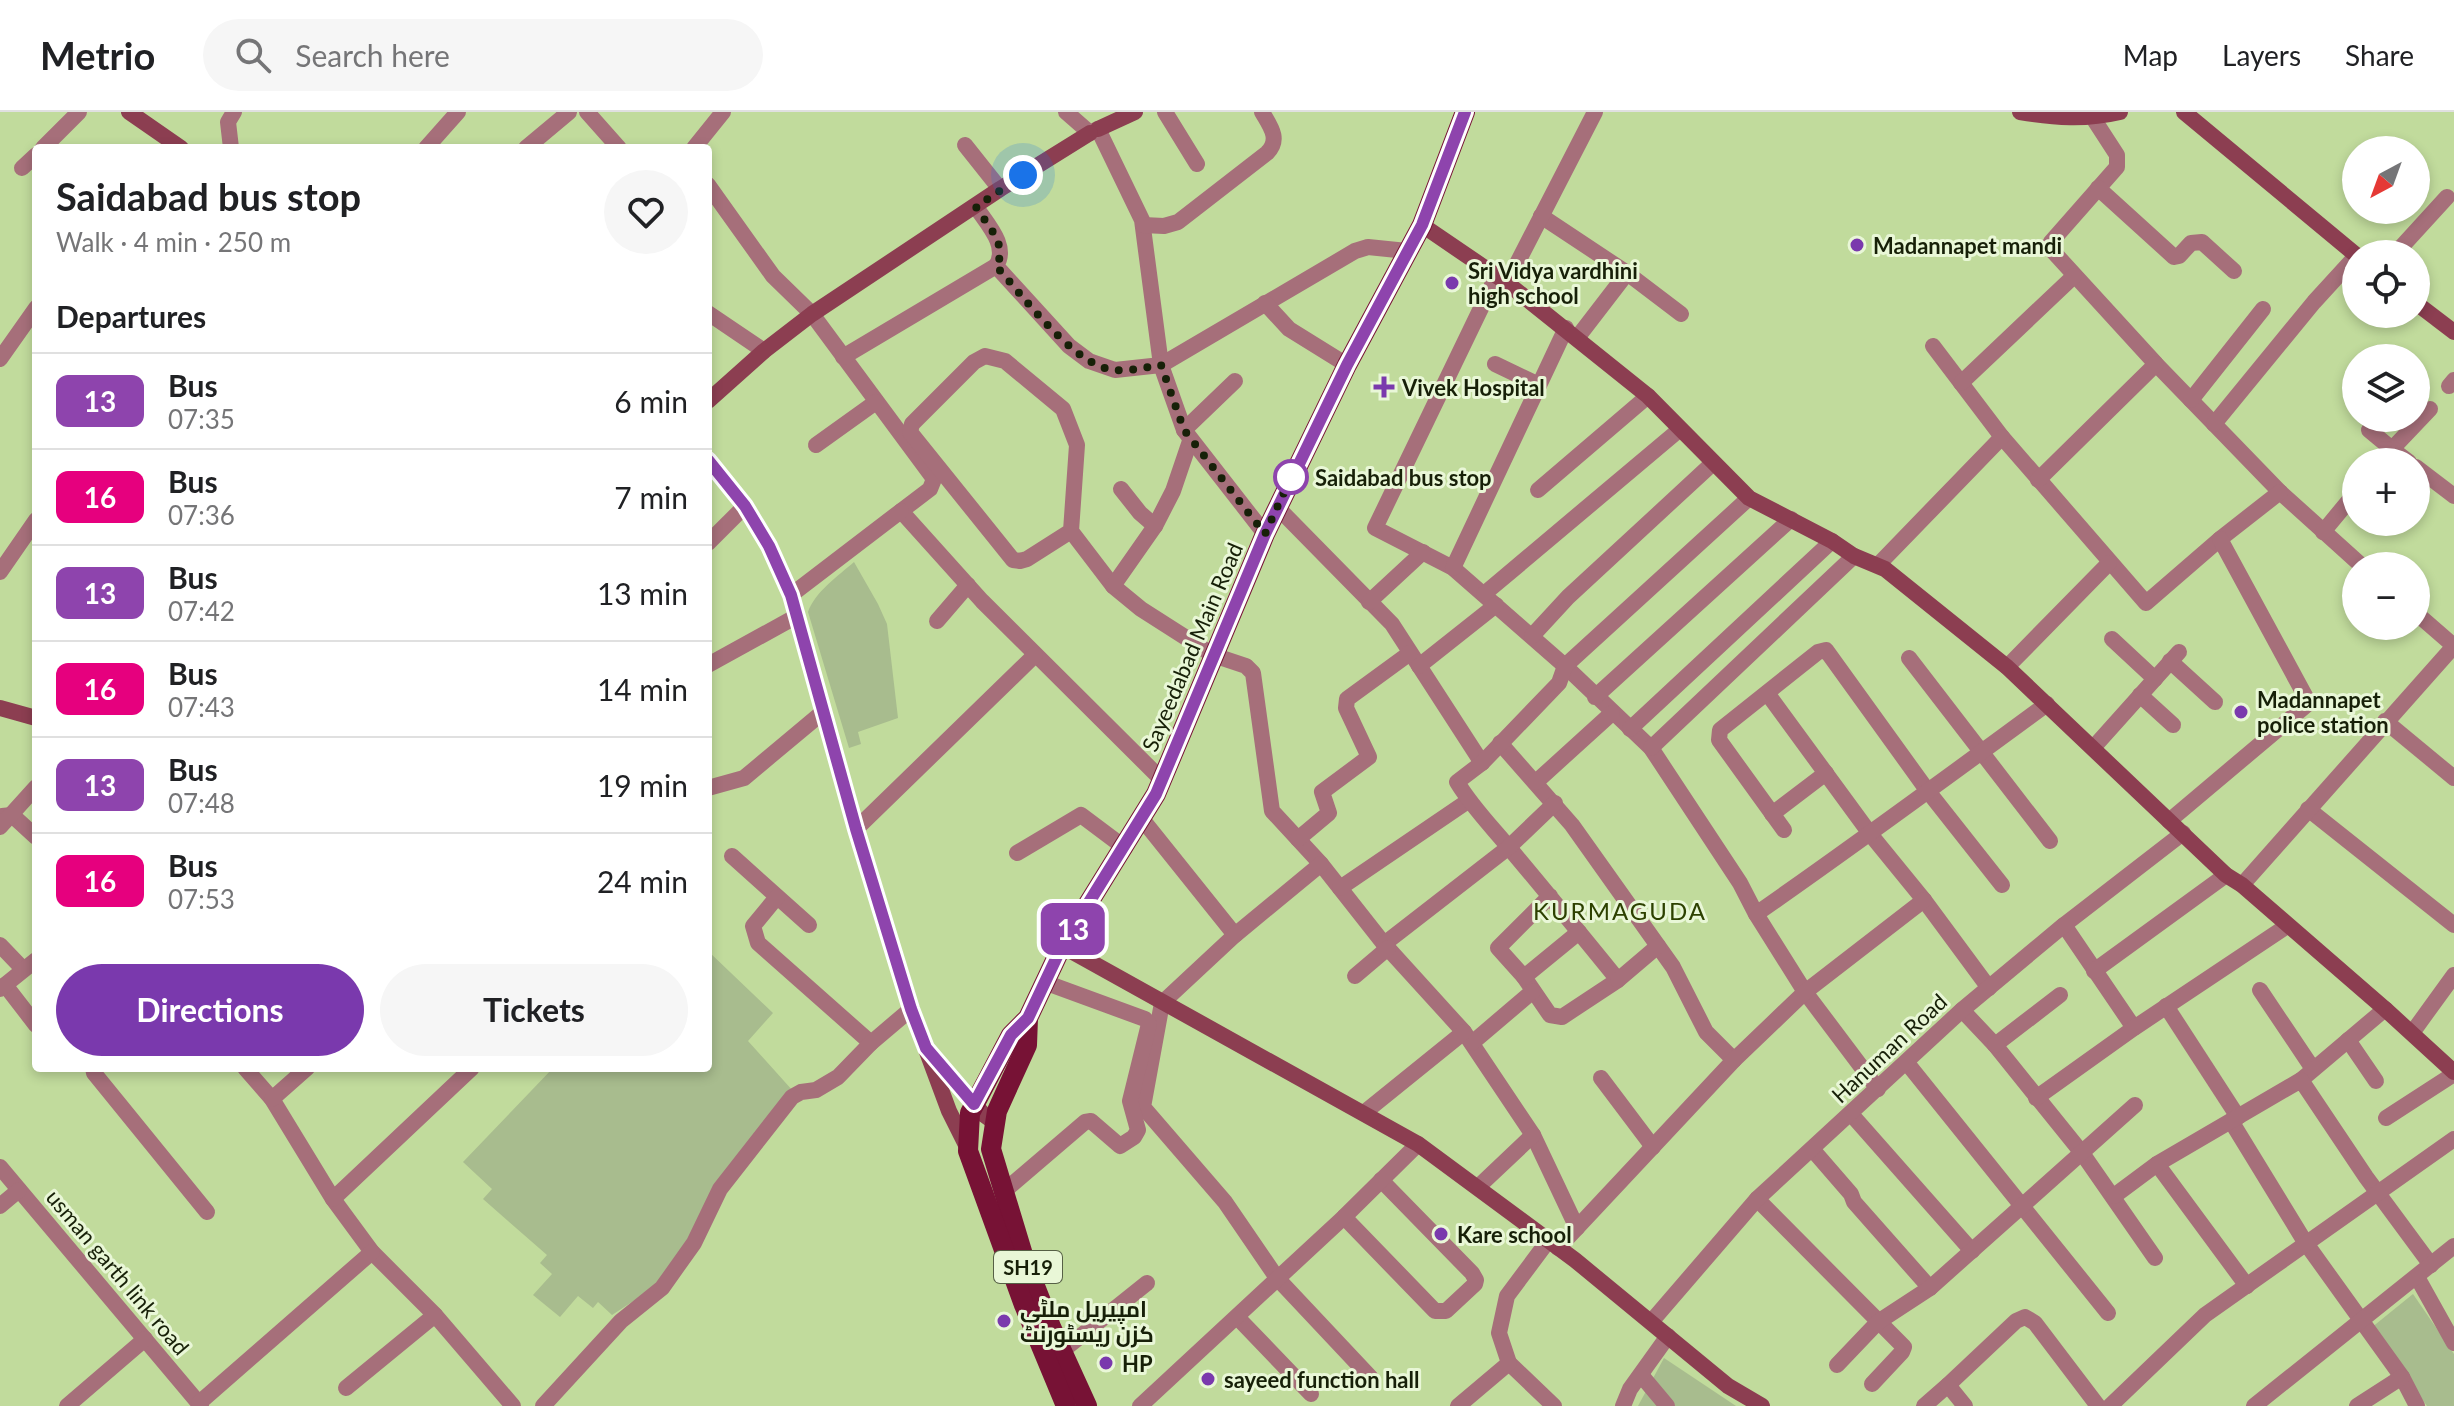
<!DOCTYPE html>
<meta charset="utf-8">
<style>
body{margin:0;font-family:Lato,Cairo,sans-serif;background:#f6f6f6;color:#202124;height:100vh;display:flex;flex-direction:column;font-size:30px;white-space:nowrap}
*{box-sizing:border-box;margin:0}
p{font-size:26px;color:#757577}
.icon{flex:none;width:44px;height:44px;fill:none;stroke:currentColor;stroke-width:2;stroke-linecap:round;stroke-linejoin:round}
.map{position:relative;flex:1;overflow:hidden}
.panel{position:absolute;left:32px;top:32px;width:680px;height:928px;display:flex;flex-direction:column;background:#fff;border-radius:8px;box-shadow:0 4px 12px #0003}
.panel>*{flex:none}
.badge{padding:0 16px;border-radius:12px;font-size:28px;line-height:52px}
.needle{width:52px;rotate:221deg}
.buttons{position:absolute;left:2342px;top:24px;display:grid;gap:16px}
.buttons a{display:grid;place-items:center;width:88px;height:88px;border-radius:50%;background:#fff;box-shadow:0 4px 12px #0003;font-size:40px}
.you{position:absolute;width:40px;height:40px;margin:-20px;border:6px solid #fff;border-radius:50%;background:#1a73e8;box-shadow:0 0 0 12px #1a73e833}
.map>.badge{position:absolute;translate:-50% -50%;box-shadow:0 0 0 4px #fff}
h2{padding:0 24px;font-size:30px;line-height:72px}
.round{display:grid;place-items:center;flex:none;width:84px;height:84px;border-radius:42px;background:#f6f6f6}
.summary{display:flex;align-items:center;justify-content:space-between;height:136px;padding:0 24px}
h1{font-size:38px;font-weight:700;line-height:60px}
.cta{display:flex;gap:16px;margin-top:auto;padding:16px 24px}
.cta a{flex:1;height:92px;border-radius:48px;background:#7a39ad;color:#fff;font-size:32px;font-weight:700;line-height:92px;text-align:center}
.cta a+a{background:#f6f6f6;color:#202124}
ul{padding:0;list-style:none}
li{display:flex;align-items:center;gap:24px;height:96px;padding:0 24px;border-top:2px solid #e0e0e0}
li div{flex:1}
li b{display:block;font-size:30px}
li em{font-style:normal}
li .badge{min-width:88px;font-weight:700;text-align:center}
header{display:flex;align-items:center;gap:48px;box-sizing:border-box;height:112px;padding:0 40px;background:#fff;border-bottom:2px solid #e0e0e0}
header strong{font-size:38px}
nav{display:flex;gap:44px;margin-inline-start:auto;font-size:28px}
.search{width:560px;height:72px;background:#f6f6f6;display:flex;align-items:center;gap:20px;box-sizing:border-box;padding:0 28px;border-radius:44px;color:#757577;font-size:30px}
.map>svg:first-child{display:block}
.green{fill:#a8bc8e}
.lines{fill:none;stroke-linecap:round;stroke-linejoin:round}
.street{stroke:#a66f7a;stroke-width:16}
.secondary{stroke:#8c3e51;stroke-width:16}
.primary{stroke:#771235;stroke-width:20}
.line-casing{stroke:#fff;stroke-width:18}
.line{stroke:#8e44ad;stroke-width:12}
.walk{stroke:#172008;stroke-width:8;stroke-dasharray:0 14.4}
.poi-dot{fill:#7a39ad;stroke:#e9f7d7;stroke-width:3}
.stop-dot{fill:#fff;stroke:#8e44ad;stroke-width:4}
.labels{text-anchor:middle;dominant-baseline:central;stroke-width:6;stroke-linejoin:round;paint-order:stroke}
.shield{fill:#e9f7d7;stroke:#566046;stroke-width:2}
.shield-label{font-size:20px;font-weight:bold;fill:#172008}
.poi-label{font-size:22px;font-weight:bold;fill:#172008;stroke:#e9f7d7;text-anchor:start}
.stop-label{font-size:22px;font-weight:bold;fill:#172008;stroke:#e9f7d7;text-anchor:start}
.street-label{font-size:22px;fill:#172008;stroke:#e9f7d7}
.neighbourhood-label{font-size:24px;letter-spacing:2px;fill:#2d4100;stroke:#e9f7d7}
</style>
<header>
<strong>Metrio</strong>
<div class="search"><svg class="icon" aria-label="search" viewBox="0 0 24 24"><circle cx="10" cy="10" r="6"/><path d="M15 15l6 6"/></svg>Search here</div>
<nav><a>Map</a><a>Layers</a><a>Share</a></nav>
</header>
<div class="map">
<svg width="2454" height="1294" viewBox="0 0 2454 1294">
<rect width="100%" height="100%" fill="#c1db9c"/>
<g class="green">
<path d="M854 450 878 492 887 512 898 606 858 620 861 632 849 636 808 500C815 480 838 464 854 450Z"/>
<polygon points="708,839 773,901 748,929 793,979 699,1109 664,1169 612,1203 598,1190 593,1196 578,1184 560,1205 533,1183 552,1162 540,1151 547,1143 483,1087 492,1077 463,1050 553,956 708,956"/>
<polygon points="2413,1182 2454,1242 2454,1294 2427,1294 2371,1216"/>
<polygon points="1664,1246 1736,1294 1638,1294"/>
</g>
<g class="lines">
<g class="street">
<polyline points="587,0 619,36"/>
<polyline points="1066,0 1090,21 1098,17 1142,108 1161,253 1184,318 1265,422"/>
<polyline points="1165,0 1197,52"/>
<polyline points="2093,6 2117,43 2117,55 2051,130 2049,135 2156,252 2280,380 2362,454"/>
<polyline points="965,33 1000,77"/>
<polyline points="43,36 79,0"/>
<polyline points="231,36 228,10 234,0"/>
<polyline points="426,36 458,0"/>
<polyline points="526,36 569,0"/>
<polyline points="694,36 723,0"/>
<polyline points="22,56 36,43"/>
<polyline points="708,73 773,164 812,202 934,367 930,377 901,399 982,489 1162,668"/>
<polyline points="2098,76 2174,145 2179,144 2191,131 2202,130 2234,159"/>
<path d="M976 95C987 112 1009 134 996 154L1069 234 1089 249 1115 258 1161 253 1355 139 1368 135 1407 139"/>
<polyline points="1541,104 1627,161 1681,202"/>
<path d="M1143 113 1164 114 1178 110 1267 41C1281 27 1270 14 1262 0"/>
<polyline points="2395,142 2447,85"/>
<polyline points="1496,165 1375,416 1453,456 1565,554 1651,636 1740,771 1756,802 1805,880 1878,977"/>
<polyline points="1507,171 1595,0"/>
<polyline points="1265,191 1289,217 1347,253"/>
<polyline points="708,201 764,239"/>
<polyline points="1577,226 1627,161"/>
<polyline points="1933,234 2002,325 2146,491 2220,427 2280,380"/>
<polyline points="843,245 996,154"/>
<polyline points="0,247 36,196"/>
<polyline points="1495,252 1539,273"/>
<polyline points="1961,271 2074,164"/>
<polyline points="2449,274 2454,268"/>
<polyline points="2191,288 2263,197"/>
<polyline points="2214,312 2314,190 2356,144"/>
<polyline points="1184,318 1235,269"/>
<polyline points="2369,318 2392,337 2430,297"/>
<polyline points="816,333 876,290"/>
<polyline points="2381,350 2392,337 2409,350"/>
<polyline points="2416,355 2454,384"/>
<polyline points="2038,368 2156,252"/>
<polyline points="1121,377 1140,401 1155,414"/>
<polyline points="1538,378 1648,284"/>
<polyline points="1277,395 1392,512 1482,651"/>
<polyline points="1071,419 1027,447 1020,449 1013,448 910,320 912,312 974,250 985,244 1005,249 1063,297 1077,333 1071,419 1113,474 1141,497 1213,543 1246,554 1253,561 1272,699 1321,752 1384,832 1464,920 1533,1023 1577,1116"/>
<polyline points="2323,420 2356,380"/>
<polyline points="708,431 745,394"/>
<polyline points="1878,453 2002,325"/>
<polyline points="1453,456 1566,216"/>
<polyline points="0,460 36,408"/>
<polyline points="1113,474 1155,414 1173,379 1190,329"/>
<polyline points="1484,482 1679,318"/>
<polyline points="791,483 901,399"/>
<polyline points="1369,490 1423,440"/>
<polyline points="937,509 968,473"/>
<polyline points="1532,524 1568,485 1713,351"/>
<polyline points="2112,527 2155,567"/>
<polyline points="1909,546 2050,729"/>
<polyline points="2170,549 2215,590"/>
<polyline points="708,553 797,504"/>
<polyline points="1419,554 1496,493"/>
<polyline points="2007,555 2109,451"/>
<polyline points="1767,581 1871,723 1924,788 1989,876"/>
<polyline points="2140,583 2173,613"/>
<polyline points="1595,585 1791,407"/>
<polyline points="2385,609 2454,666"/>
<polyline points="1630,617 1832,429"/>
<polyline points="1500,631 1572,713 1673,855 1706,920 1734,948"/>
<polyline points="1651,636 1854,444"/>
<polyline points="2093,636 2179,540"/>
<polyline points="1536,670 1612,601"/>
<polyline points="708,676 744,666 823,600"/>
<polyline points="2308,697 2454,813"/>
<polyline points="1772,702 1826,661"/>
<polyline points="2,704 12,703 36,725"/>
<polyline points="1142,707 1235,823"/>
<polyline points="2169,709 2309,591 2220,427"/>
<polyline points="0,715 36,675"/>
<polyline points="856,717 1035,543"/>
<polyline points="1784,718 1719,628 1720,618 1818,540 1826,538 1927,678 2002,773"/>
<polyline points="1298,727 1329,701 1322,680 1369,645 1346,596 1347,587 1410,541"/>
<polyline points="1017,741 1081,703 1125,736"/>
<polyline points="732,744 809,813"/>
<polyline points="1321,752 1235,823 1162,891 1143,995 1225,1090 1277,1166 1371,1266"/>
<polyline points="2242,773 2454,534 2416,501"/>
<polyline points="1340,776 1468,689"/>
<path d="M1550 784 1498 836 1524 865 1550 903 1562 905 1618 868C1583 825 1547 781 1511 738 1493 716 1472 695 1457 670L1482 651 1559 571 1565 554 1749 386"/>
<polyline points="777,785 753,814 758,831 871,931"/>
<path d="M1756 802C1854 734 1950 663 2047 592"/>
<polyline points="2064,813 2134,916"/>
<polyline points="1384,832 1509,735 1555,691"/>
<polyline points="0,833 23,857"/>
<polyline points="2094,859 2226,763"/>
<polyline points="1355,864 1388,836"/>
<polyline points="1524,865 1579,820"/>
<polyline points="1618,868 1658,834"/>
<polyline points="5,873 36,913"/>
<polyline points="0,877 36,848"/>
<polyline points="2260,878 2313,957"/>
<polyline points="2166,894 2238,1005"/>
<polyline points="1962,898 1995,933 2082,1041 2155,1146"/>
<polyline points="2412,921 2454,863"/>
<polyline points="2348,928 2376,969"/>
<polyline points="1472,931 1533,879"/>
<polyline points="1995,933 2060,883"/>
<polyline points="1907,951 2108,1201"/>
<polyline points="93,956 94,961 207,1100"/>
<polyline points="245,956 272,987 333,1087 372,1140 435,1203 513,1294"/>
<polyline points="1601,966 1653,1035"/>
<polyline points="2301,968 2385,897"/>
<polyline points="2036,986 2134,916 2287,814"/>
<polyline points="272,987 307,956"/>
<polyline points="1365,1000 1464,920"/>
<polyline points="1851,1002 1972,1139"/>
<polyline points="2386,1006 2454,962"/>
<polyline points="2231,1009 2305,1130 2402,1265 2417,1294"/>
<polyline points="1812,1037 1851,1082 1854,1090 1930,1176"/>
<polyline points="2157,1052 2247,1174"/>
<polyline points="0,1055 201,1294"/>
<polyline points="1478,1075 1533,1023"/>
<polyline points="1003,1080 1085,1010 1091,1009 1120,1034 1134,1025 1138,1018 1130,989 1149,912 1145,907 1044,870"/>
<polyline points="2114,1084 2157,1052 2301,968 2366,1065 2431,1153"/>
<polyline points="333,1087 472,956"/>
<polyline points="1757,1087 1904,1235 1902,1240 1872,1272"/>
<polyline points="0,1094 19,1078"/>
<polyline points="1344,1105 1435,1199 1446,1199 1475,1172 1476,1168 1472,1161 1381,1068"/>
<polyline points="1558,1136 1734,948 1805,880 1924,788"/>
<polyline points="2417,1165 2454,1231"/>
<polyline points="1237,1205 1311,1282"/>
<polyline points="1651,1210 1757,1087 1962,898 2064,813 2183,721"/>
<polyline points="1062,1239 1147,1171"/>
<polyline points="1509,1251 1554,1294"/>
<polyline points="1837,1253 1878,1210 1930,1176 2135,993"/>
<polyline points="1641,1263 1667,1294"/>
<polyline points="346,1276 435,1203"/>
<polyline points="199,1291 372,1140"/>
<polyline points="67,1294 145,1227"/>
<polyline points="543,1294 621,1209 662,1176 694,1131 720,1077 792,985 801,980 816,978 838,965 871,931 911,897"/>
<polyline points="1140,1294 1344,1105 1418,1032"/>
<polyline points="1458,1294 1509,1251 1499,1221 1507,1184 1548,1129"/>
<polyline points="1623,1294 1630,1277 1668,1224"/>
<polyline points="1924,1294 1948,1273"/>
<polyline points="1965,1294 1948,1273 2016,1209 2025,1205 2035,1211 2098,1294"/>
<polyline points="2110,1294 2205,1203 2454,1027"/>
<polyline points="2254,1294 2454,1134"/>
<polyline points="2357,1294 2402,1265"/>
</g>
<g class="secondary">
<polyline points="129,0 181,36"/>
<path d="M2020 0C2055 6 2086 8 2120 0"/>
<polyline points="2184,0 2356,143"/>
<polyline points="1098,17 1135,0"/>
<polyline points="1422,113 1507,171 1648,284 1749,386 1832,429 1854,444 1885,457 2007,555 2226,763 2242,773 2385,897 2454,960"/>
<polyline points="2416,191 2454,220"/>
<polyline points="708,289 764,239 812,202 1000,77 1090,21"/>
<polyline points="708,348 745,394 769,434 791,483 856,717 911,897 949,999 968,1037"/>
<polyline points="0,596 36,606"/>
<polyline points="1062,834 1418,1032 1575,1148 1728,1274 1762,1294"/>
<polyline points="932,943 983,1002 994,1010"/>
</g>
<g class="primary">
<polyline points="1028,906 1027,933 997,999 991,1037 1024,1146 1051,1215 1087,1294"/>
<polyline points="1066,1294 1024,1193 968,1039 970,1001 1011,923 1028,906 1062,834 1156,682 1265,422 1347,253 1422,113 1465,0"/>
</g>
</g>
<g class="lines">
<g class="line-casing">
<polyline id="line" points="708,348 745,394 769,434 791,483 856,717 911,897 926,936 974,992 1011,923 1028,906 1062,834 1156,682 1265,422 1347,253 1422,113 1465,0"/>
</g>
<use href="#line" class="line"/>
<path class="walk" d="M1023 63 976 95C987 113 1009 134 996 154 1022 183 1068 245 1105 256 1121 262 1144 255 1161 253L1184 318 1265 422 1291 365"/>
</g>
<g class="poi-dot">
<circle cx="1857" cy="133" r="8"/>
<circle cx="1452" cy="171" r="8"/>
<path d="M1380 263h8v8h8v8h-8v8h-8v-8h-8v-8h8z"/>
<circle cx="2241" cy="600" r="8"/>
<circle cx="1441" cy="1122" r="8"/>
<circle cx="1004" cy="1209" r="8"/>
<circle cx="1106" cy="1251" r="8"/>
<circle cx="1208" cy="1267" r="8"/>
</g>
<circle class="stop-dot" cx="1291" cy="365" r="16"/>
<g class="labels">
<rect class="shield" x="994" y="1139" width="68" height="32" rx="6"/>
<g class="shield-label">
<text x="1028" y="1155">SH19</text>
</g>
<g class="poi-label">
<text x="1873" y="133">Madannapet mandi</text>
<text x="1468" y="158">Sri Vidya vardhini<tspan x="1468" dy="25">high school</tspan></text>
<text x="1402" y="275">Vivek Hospital</text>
<text x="2257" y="587">Madannapet<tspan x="2257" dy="25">police station</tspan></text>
<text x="1457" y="1122">Kare school</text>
<text x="1020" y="1196">امپیریل ملٹی<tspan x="1020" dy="25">کزن ریسٹورنٹ</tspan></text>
<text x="1122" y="1251">HP</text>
<text x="1224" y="1267">sayeed function hall</text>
</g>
<g class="stop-label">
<text x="1315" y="365">Saidabad bus stop</text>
</g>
<g class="street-label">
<text transform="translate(1192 535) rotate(-67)">Sayeedabad Main Road</text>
<text transform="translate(1889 936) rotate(-43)">Hanuman Road</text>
<text transform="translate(118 1160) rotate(50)">usman garth link road</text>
</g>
<g class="neighbourhood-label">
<text x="1620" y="798">KURMAGUDA</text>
</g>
</g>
</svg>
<div class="buttons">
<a><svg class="needle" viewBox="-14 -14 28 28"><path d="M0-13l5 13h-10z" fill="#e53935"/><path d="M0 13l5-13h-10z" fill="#757577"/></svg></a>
<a><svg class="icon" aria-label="locate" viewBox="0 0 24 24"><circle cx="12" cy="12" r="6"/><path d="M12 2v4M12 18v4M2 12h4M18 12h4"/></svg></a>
<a><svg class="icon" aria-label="layers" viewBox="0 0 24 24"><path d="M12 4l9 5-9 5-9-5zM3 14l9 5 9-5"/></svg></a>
<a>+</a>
<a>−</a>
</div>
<div class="you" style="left:1023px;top:63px"></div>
<b class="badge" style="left:1073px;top:817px;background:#8e44ad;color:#fff">13</b>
<section class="panel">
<div class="summary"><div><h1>Saidabad bus stop</h1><p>Walk · 4 min · 250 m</p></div><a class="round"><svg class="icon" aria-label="heart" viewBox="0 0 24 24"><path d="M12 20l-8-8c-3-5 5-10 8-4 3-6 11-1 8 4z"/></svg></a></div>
<h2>Departures</h2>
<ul>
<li><span class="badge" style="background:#8e44ad;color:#fff">13</span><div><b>Bus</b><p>07:35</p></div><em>6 min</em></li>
<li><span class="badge" style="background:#e6007e;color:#fff">16</span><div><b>Bus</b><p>07:36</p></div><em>7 min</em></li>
<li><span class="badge" style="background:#8e44ad;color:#fff">13</span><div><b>Bus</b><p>07:42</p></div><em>13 min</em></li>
<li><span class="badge" style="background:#e6007e;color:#fff">16</span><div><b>Bus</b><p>07:43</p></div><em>14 min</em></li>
<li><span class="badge" style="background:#8e44ad;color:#fff">13</span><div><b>Bus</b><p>07:48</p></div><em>19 min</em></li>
<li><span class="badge" style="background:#e6007e;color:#fff">16</span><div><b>Bus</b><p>07:53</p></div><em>24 min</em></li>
</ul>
<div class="cta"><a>Directions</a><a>Tickets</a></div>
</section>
</div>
